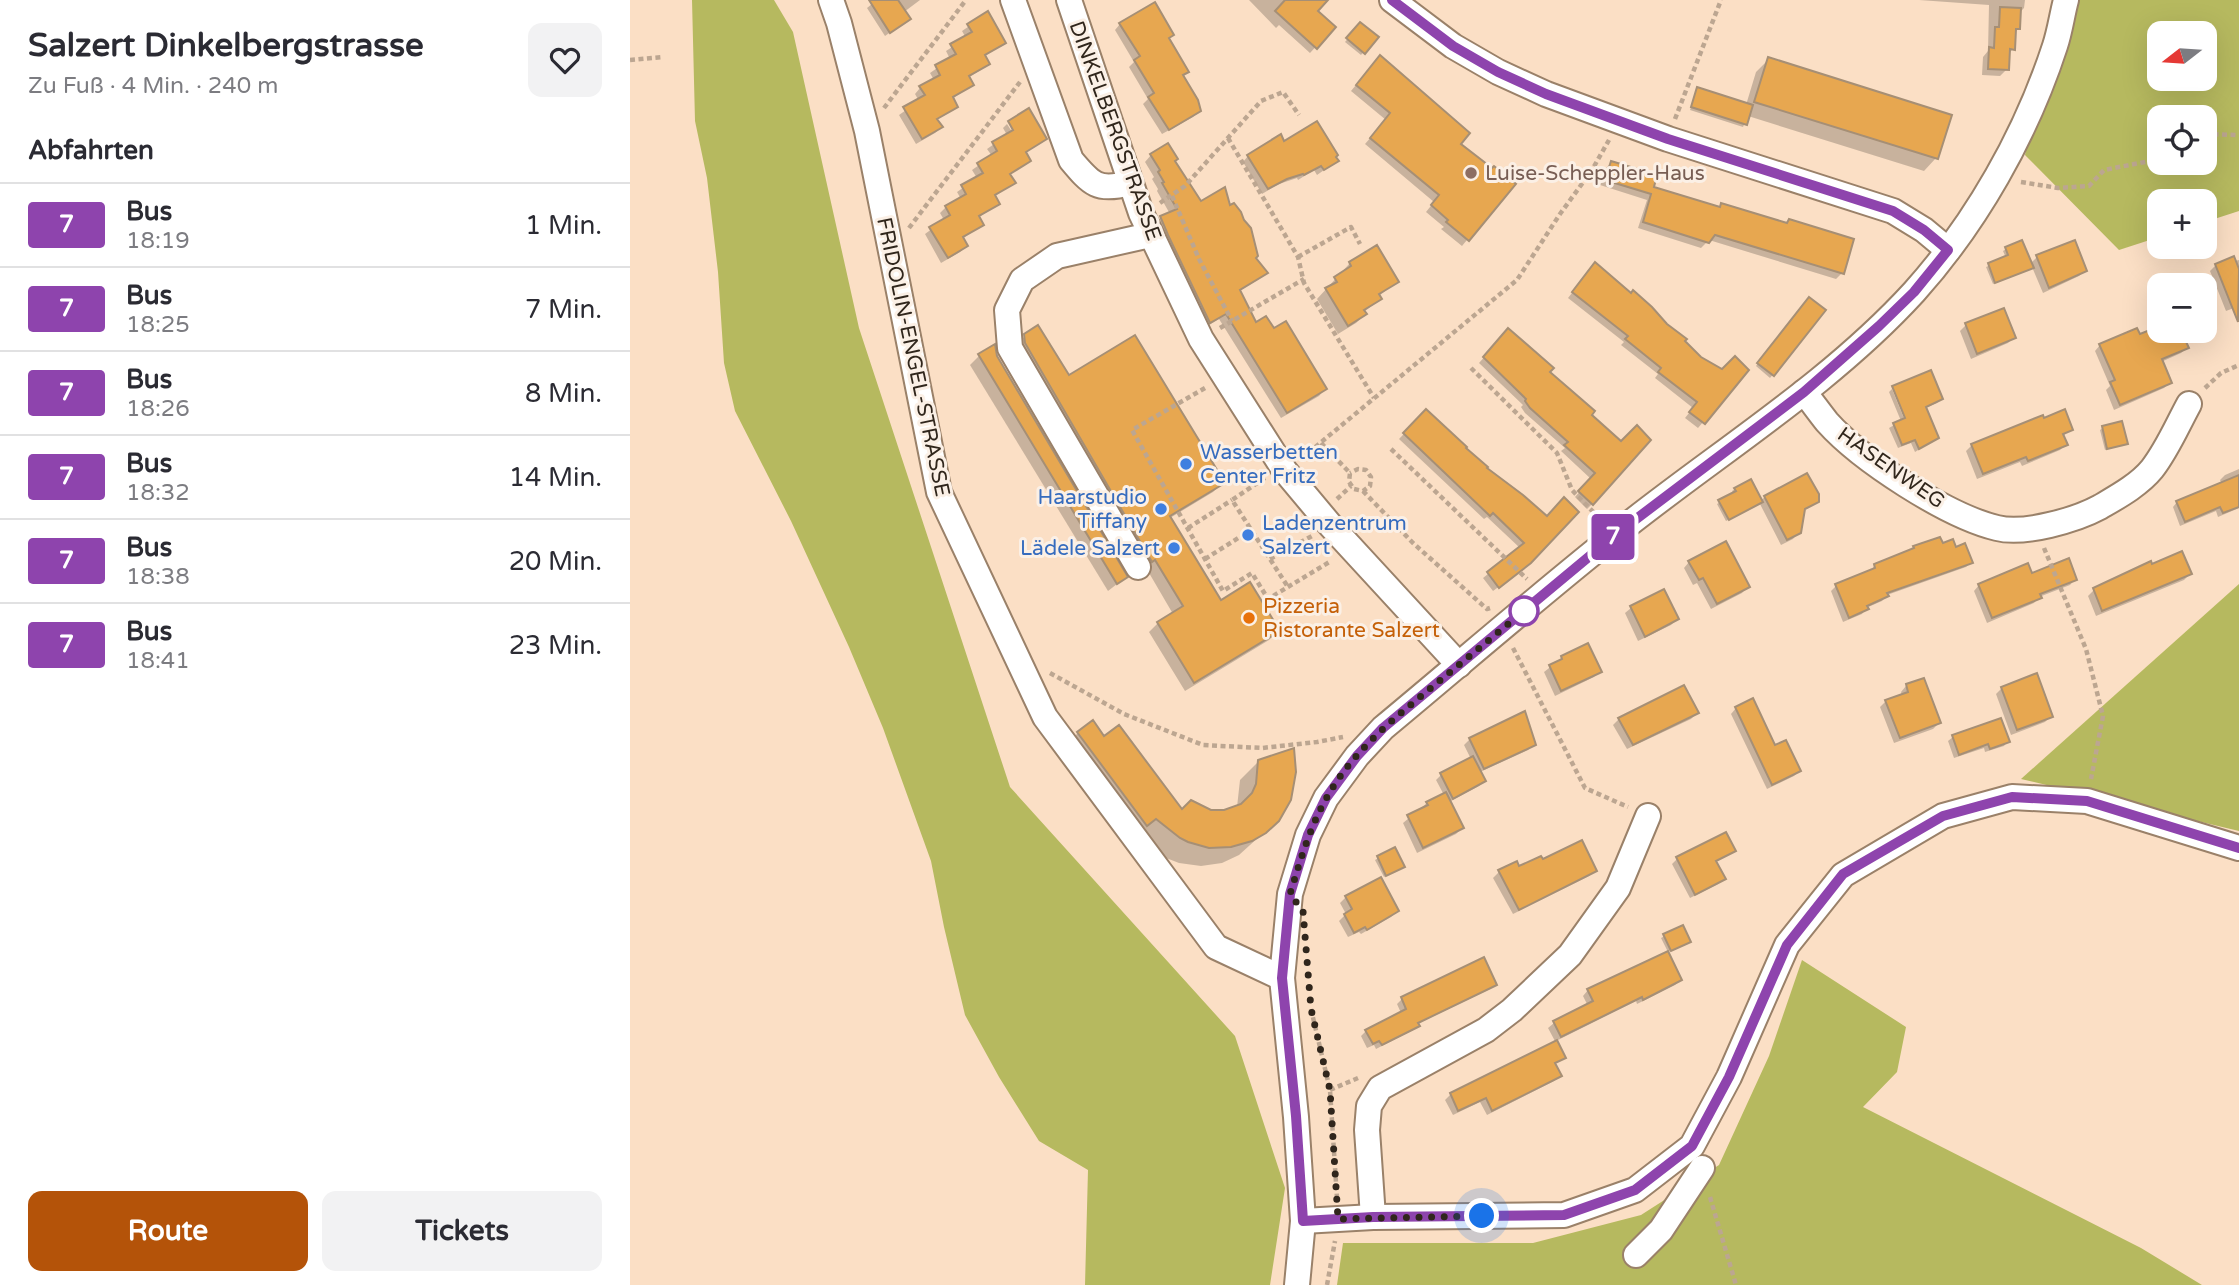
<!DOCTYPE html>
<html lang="de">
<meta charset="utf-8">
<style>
body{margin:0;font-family:"Varela Round",sans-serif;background:#f2f2f3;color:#2b2b33;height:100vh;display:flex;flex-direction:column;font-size:26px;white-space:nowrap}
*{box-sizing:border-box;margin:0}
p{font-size:23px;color:#7c7c81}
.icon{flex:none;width:38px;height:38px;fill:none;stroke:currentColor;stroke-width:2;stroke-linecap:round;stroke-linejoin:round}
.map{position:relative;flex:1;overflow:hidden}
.side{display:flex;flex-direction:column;background:#fff;width:630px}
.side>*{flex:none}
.badge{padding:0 14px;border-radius:5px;font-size:24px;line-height:46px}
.needle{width:46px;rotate:253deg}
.tools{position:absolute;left:1517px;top:21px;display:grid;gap:14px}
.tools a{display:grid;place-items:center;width:70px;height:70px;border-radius:14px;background:#fff;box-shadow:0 7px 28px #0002;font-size:35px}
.you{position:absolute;width:35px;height:35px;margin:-18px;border:5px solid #fff;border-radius:50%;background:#1a73e8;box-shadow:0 0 0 10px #1a73e833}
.map>.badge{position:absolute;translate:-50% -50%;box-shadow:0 0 0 4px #fff}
h2{padding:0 28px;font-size:26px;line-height:63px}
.round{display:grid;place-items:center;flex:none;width:74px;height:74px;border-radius:14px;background:#f2f2f3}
.headline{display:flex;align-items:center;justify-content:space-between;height:119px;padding:0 28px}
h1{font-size:33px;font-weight:700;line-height:52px}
.action{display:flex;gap:14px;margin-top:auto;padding:14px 28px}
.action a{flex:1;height:80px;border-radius:14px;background:#b45309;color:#fff;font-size:28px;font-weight:700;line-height:80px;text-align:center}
.action a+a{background:#f2f2f3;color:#2b2b33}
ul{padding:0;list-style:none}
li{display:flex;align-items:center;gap:21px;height:84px;padding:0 28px;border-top:2px solid #e1e1e2}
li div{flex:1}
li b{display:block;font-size:26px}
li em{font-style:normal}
li .badge{min-width:77px;font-weight:700;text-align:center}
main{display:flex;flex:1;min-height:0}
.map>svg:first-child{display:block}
.green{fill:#b6b95f;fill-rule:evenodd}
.shadow{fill:#0003}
.building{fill:#e7a750;stroke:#a68f75;stroke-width:2}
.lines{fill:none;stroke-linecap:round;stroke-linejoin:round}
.minor-casing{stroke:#9a8169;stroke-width:28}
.path{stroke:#bca691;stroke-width:4.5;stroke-dasharray:5 3.5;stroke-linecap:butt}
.minor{stroke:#fff;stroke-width:24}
.line-casing{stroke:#fff;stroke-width:16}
.line{stroke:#8e44ad;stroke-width:10}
.walk{stroke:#30261c;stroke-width:7;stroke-dasharray:0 12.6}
.education-dot{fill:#8d6e63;stroke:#fbf0e6;stroke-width:2.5}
.shop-dot{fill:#3f7fe0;stroke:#fbf0e6;stroke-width:2.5}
.stop-dot{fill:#fff;stroke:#8e44ad;stroke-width:3.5}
.food-dot{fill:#e8710a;stroke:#fbf0e6;stroke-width:2.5}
.labels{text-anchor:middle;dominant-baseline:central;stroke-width:6;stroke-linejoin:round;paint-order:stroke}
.street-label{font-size:21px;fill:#30261c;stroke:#fbf0e6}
.education-label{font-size:21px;fill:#785e54;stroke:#fbf0e6;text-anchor:start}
.shop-label{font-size:21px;fill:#366cbe;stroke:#fbf0e6;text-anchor:start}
.food-label{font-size:21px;fill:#c56008;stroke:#fbf0e6;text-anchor:start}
</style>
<main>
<section class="side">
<div class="headline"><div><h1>Salzert Dinkelbergstrasse</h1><p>Zu Fuß · 4 Min. · 240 m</p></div><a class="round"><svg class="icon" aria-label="heart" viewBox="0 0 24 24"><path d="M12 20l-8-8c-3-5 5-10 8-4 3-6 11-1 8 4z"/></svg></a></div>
<h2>Abfahrten</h2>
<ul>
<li><span class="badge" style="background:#8e44ad;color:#fff">7</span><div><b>Bus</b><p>18:19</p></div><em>1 Min.</em></li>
<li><span class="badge" style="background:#8e44ad;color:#fff">7</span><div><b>Bus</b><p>18:25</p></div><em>7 Min.</em></li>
<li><span class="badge" style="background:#8e44ad;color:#fff">7</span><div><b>Bus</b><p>18:26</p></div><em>8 Min.</em></li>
<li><span class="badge" style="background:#8e44ad;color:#fff">7</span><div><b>Bus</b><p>18:32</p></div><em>14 Min.</em></li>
<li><span class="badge" style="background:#8e44ad;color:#fff">7</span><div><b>Bus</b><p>18:38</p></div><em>20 Min.</em></li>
<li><span class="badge" style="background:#8e44ad;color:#fff">7</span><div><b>Bus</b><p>18:41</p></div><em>23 Min.</em></li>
</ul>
<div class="action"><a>Route</a><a>Tickets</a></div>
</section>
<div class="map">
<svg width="1609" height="1285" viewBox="0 0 1609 1285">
<rect width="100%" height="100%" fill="#fbdfc5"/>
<g class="green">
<polygon points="62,0 144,0 163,32 229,328 380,787 605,1036 655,1188 640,1285 455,1285 458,1170 409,1141 369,1077 335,1015 314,927 301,861 253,728 219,647 161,521 105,411 94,363 88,272 77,178 65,121"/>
<path d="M1423 0H1609V211L1575 222V201H1530L1529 237 1489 250 1395 155ZM1530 33H1575V79H1530ZM1530 117H1575V163H1530Z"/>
<polygon points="1609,584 1609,831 1391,779"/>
<polygon points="1172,960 1276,1027 1267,1072 1233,1107 1511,1248 1572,1285 707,1285 713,1243 903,1243 1011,1215 1089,1165 1139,1056"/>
</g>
<g class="shadow">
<polygon points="247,0 290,0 274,12 279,19 255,36 237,8"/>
<polygon points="619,0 690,0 686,11 704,27 680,53 649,25 646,28"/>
<polygon points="1289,0 1395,0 1394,8 1389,13 1388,29 1384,33 1383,49 1378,54 1377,69 1370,76 1352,75 1353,57 1358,51 1359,5"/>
<polygon points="357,14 374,42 354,57 358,64 352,69 338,78 342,85 322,99 326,107 306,120 311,127 305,133 286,144 269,115 289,101 285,94 290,88 304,80 300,73 320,59 316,51 336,38 332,31"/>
<polygon points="490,24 537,40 557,72 552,77 569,111 563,117 532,134 513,104 518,99 499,67 504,62 485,30"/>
<polygon points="730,24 746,37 731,55 715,42"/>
<polygon points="1139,59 1306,158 1294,171 1118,116 1113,127 1060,110 1068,89 1116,105 1126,72"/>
<polygon points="744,63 829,144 883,184 832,246 811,229 814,227 796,212 804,202 735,144 756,120 721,91"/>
<polygon points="377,124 386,138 415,139 395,153 399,161 379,175 383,183 364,197 368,204 348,218 352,225 332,239 336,246 330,252 311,263 295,234 314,220 310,213 316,207 331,199 327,192 347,178 342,170 362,156 357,149 377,135 373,128"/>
<polygon points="654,143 704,157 707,161 687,175 684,170 668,180 667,178 649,184 632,194 613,162 618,156"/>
<polygon points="521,155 544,161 570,204 599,208 624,258 635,273 629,279 609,291 625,324 695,389 689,396 651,418 589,319 574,328 525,223 531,217 540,214 527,191 528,189 522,179 524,177 515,162"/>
<polygon points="981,163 1022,188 1088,209 1091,205 1155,224 1159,221 1212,273 1206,279 1079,240 1071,248 1008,228 1017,200 970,185 975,169"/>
<polygon points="1376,249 1400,264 1407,257 1455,270 1449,276 1413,293 1402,267 1399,270 1363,284 1356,267 1376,258 1373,251"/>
<polygon points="1609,260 1609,306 1596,311 1580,271 1586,265"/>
<polygon points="720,263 766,282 749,296 750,299 734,312 735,314 726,323 708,334 687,299"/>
<polygon points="960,270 1053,341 1070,358 1093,371 1117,370 1068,428 1055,418 1063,408 1025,378 1028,374 991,345 994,342 938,298"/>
<polygon points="1177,301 1194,310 1140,378 1126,366"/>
<polygon points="1373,310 1384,337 1378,343 1341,359 1330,331 1336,325"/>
<polygon points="1530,331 1550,331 1557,348 1551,353 1531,362 1540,382 1534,388 1484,410 1476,390 1480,386 1465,351 1470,345"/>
<polygon points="395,336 438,378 592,483 583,492 540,518 591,602 648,631 639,640 555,691 519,632 528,623 543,614 386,345"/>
<polygon points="873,336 917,372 991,444 962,504 957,509 945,497 961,479 931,451 935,448 895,413 891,407 893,405 849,363"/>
<polygon points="349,356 365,356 496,577 478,591 340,365"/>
<polygon points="1264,387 1311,399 1307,403 1295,408 1307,438 1285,452 1281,443 1268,448 1259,428 1271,421 1259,392 1262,389 1277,426 1280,425"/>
<polygon points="796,411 833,449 917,518 894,568 863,591 853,578 890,548 857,517 854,519 769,439"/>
<polygon points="1413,420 1441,429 1432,437 1436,444 1430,450 1392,466 1390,462 1347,479 1336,451 1342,445"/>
<polygon points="1473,428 1496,444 1475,450 1470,430"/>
<polygon points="1609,469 1609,508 1588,517 1586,511 1550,526 1543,507 1547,502 1592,484 1590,480 1595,475"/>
<polygon points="1105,489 1130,501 1135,497 1187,501 1173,511 1169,532 1163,539 1151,545 1130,504 1096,521 1087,504 1104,494 1102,491"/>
<polygon points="1312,546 1325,549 1341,562 1336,567 1257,595 1252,601 1236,608 1232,614 1213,622 1201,591 1206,586 1240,572 1245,565 1280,551 1284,547"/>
<polygon points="1059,562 1117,587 1112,593 1081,609 1067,583 1063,585 1054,568"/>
<polygon points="1560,574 1554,580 1466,616 1458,596 1464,590"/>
<polygon points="1401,576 1445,579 1440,585 1409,597 1404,603 1357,623 1344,591 1349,585"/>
<polygon points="1033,591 1047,619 1041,625 1008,641 995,613 1001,608"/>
<polygon points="932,658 969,671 964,677 925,696 914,672"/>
<polygon points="1276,686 1309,723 1303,729 1264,743 1250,707 1256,701 1272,696 1271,692"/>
<polygon points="1372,688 1421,716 1415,722 1381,735 1366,694"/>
<polygon points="1106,708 1169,771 1164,776 1137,789 1101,714"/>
<polygon points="1067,713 1061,719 997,749 983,725 989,719"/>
<polygon points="1370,720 1378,741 1374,746 1355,752 1354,748 1324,758 1318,741 1323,737"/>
<polygon points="448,733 474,738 552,812 594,812 607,807 610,780 629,761 641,826 609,855 592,863 571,866 549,863 531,856 430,751"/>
<polygon points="840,739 904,744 898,750 850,772 854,781 849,786 819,802 832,828 826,834 787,853 773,823 797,803 814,795 806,780 811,775 841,759 834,745"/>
<polygon points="764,849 770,869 754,877 745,860"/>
<polygon points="1104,851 1085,862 1093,879 1088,884 1060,898 1042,864 1047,859"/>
<polygon points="912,862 965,871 959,876 883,914 863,878 869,872"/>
<polygon points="716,897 767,911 761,917 731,934 729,932 718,937 709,921 716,914 710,903"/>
<polygon points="1052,927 1057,944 1038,952 1031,938"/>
<polygon points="853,959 865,984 860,989 787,1024 783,1030 746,1049 744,1045 737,1048 731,1036 736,1031 771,1013 767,1004 772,999"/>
<polygon points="1050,980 1045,985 1007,1004 1006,1001 926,1041 934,1057 924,1064 930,1075 924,1081 857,1115 850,1102 823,1115 815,1100 821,1094 926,1043 918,1028 924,1023 958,1006 953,996 958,990"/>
</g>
<g class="building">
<polygon points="239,0 268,0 281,19 260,33"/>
<polygon points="655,0 698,0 688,11 706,27 687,49 645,11"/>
<polygon points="525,2 544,35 539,38 559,72 553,75 568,100 571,111 539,130 518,97 524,93 504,60 510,56 489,23"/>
<polygon points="1370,7 1391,8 1390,29 1386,29 1385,50 1380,49 1379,70 1358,69 1359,47 1364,48 1365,27 1369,27"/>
<polygon points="358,11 376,43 355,55 360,64 339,76 344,85 323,97 328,107 307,119 313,127 292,139 273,107 295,95 289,86 310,75 305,65 326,54 320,44 342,32 337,24"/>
<polygon points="730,22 749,37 735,54 716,38"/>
<polygon points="750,55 840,133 831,144 862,168 864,166 886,184 839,241 816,222 818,220 801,205 809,195 740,138 760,113 726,85"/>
<polygon points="1138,57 1322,115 1308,159 1124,102"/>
<polygon points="1067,87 1123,105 1117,125 1061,107"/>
<polygon points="399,108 417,139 396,152 401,161 380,174 386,183 365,195 370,204 349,216 354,225 333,237 338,246 318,258 299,227 320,215 315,206 336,194 331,185 353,173 347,163 367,151 362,142 383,130 378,121"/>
<polygon points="687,121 708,155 706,157 709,161 694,170 691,166 674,175 673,174 657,179 638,189 617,155 651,134 654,141"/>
<polygon points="538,143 548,159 545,161 571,201 595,187 600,205 604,203 611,212 614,220 621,228 628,256 626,258 638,273 610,290 626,322 636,316 644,328 656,321 697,389 657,413 596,314 580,323 538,235 530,216 547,209 532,183 534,182 528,172 530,170 520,154"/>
<polygon points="981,161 1027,175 1024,187 1090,207 1091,203 1157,223 1159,219 1224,239 1214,274 1085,235 1079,243 1013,222 1021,194 975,180"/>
<polygon points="1392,240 1404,268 1365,283 1358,263 1378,255 1375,247"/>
<polygon points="1445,240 1457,271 1419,288 1406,255"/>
<polygon points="747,245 769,282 749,294 752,299 734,310 737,314 718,326 695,288 707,282 704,277 721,266 719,262"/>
<polygon points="1604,256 1609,269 1608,322 1585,264"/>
<polygon points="965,262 1001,293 1003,290 1022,307 1037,324 1057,339 1055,341 1071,357 1092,369 1105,356 1119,370 1075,424 1059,412 1067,402 1028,372 1031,368 995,339 998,336 942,292"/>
<polygon points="1179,297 1196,310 1144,376 1127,363"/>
<polygon points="1374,308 1386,338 1347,354 1335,323"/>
<polygon points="408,325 439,375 505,335 595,483 540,516 591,600 620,582 650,631 564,683 527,622 553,606 525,560 522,562 395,343 394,334"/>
<polygon points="1530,326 1530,331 1551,331 1559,348 1532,359 1542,383 1490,405 1480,382 1485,380 1469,344 1507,328 1510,334"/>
<polygon points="878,328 924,368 920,372 965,411 962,415 991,441 1007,425 1021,440 963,505 948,491 965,473 934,445 938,442 900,408 895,401 896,399 853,357"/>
<polygon points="365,344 367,356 498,577 487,584 348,354"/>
<polygon points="1301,370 1313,399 1296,407 1309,438 1289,449 1285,440 1272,445 1263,423 1275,418 1262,386"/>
<polygon points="796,409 837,447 836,448 858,467 857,468 893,495 917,516 934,497 949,512 901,563 869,588 857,572 894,543 863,513 860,516 773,433"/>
<polygon points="1435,409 1443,430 1433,434 1438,445 1398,461 1396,457 1353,474 1341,444 1413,415 1414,418"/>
<polygon points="1492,421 1498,444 1477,449 1472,426"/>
<polygon points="1177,473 1189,494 1189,502 1175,509 1171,533 1157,540 1134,496"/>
<polygon points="1609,475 1609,507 1593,513 1590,507 1555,522 1546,501"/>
<polygon points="1121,479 1133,502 1099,520 1088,500 1106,491 1104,488"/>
<polygon points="1310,537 1313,543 1323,539 1326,547 1335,543 1343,563 1257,593 1259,596 1237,606 1239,609 1219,618 1205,584 1245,568 1244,564 1284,548 1283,546"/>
<polygon points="1096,541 1120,587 1087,604 1073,578 1069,580 1058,561"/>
<polygon points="1552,551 1562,574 1472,611 1463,588 1521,561 1522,564"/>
<polygon points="1439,558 1447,580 1410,594 1412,598 1362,618 1348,584 1398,563 1402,573"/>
<polygon points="1034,589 1049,619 1015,637 1000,606"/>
<polygon points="958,643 972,672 931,691 919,665 932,659 931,656"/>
<polygon points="1407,673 1423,717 1387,730 1371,687"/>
<polygon points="1294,678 1311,723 1270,738 1255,700 1278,692 1276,684"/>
<polygon points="1054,685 1069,713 1003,745 988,718"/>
<polygon points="1123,698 1145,745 1156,740 1171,771 1142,785 1105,707"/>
<polygon points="895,711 906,745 854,769 839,738"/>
<polygon points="1371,718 1380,742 1360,749 1358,744 1329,755 1322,735"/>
<polygon points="463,720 474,736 489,725 552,809 561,800 581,810 594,810 611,804 622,793 626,784 628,760 664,748 666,772 661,800 649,821 636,833 622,841 601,847 579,848 558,842 550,838 526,819 517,826 447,732"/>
<polygon points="843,756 856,781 823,799 810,773"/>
<polygon points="816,792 834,828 793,848 777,815 798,805 796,802"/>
<polygon points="1096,832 1106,851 1086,861 1096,879 1065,895 1046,857"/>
<polygon points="952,840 967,871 889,910 868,870 887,861 889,866 911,856 913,859"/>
<polygon points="765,847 775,867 756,876 747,856"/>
<polygon points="751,877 769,911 737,930 735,927 724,933 714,914 722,909 715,896"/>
<polygon points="1053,925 1061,942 1041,951 1033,934"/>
<polygon points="1038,951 1052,980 1013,1000 1012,997 931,1037 923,1021 963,1001 957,989"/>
<polygon points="854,957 867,985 788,1023 790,1026 752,1045 749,1041 743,1044 735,1030 776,1009 771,997"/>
<polygon points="927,1040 936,1058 925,1063 932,1076 862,1111 856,1098 828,1111 820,1093"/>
</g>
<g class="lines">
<g class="minor-casing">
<g id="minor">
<polyline points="201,0 209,23 237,131 309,492 415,717 586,947 652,978"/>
<path d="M383 0 441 160C461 184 468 192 499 183"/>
<polyline points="439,0 511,213 571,339 655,471 701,526 829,665"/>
<polyline points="762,0 823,46 868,72 916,94 1038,139 1263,211 1294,230 1318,250"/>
<path d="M1174 392C1182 402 1189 412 1197 422 1231 460 1317 516 1367 528 1394 535 1446 520 1470 507 1487 497 1509 485 1522 469 1537 450 1547 426 1559 404"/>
<polyline points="508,567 380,348 377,310 392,280 427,256 520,235"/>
<polyline points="743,1217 737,1130 739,1106 750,1088 856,1030 882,1010 940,955 988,888 1018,816"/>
<polyline points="673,1221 743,1217 934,1215 1005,1190 1062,1146 1099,1077 1157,945 1213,875 1313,816 1382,797 1457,801 1609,848"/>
<polyline points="1006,1255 1031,1230 1072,1168"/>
<path d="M667 1285 673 1221 666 1117 652 978 660 894 678 835 696 798 727 756 753 728C830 664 906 598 985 535 1084 455 1197 387 1284 292 1346 223 1396 135 1425 46 1430 31 1432 15 1436 0"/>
</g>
</g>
<g class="path">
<polyline points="0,60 33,57"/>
<polyline points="254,108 336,0"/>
<polyline points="1045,119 1091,0"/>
<polyline points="1575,134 1609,135"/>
<polyline points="598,138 668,257 674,283 744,398"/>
<polyline points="1391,182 1428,188 1459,186 1474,170 1520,161 1530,154"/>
<polyline points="542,196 569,259 602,321"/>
<polyline points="530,203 555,186 631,101 653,92 669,115"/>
<polyline points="279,228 390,82"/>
<polyline points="668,257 721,227 730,244"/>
<polyline points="590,328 674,279"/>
<polyline points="841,368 927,453 942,490 970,519"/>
<polyline points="575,388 502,430 593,591 622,573 638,599 701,561"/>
<polyline points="1575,388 1591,373 1609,365"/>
<polyline points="691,443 720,473 719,482 724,489 733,491 740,486 741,477 736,470 728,469 720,473"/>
<polyline points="761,449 897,579"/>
<polyline points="672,458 887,280 930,214 962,170 979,140"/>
<polyline points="635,478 602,500 658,587"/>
<polyline points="733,491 783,543 857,609 860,608"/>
<polyline points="707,499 721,486"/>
<polyline points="558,528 602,500"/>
<polyline points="1414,548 1456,649 1473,716 1461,779"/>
<polyline points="575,559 621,530"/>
<polyline points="640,559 682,536"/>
<polyline points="883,648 955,788 998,807"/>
<polyline points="420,673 494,714 573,745 632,748 687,742 713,737"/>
<polyline points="681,1009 700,1090 707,1198"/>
<polyline points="700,1090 728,1078"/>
<polyline points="1080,1197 1106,1285"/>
<polyline points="697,1285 705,1241"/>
</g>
<use href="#minor" class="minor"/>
</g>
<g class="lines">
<g class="line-casing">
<polyline id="line" points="762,0 823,46 868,72 916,94 1038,139 1263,211 1294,230 1318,250 1284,292 1249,326 1174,392 985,535 753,728 727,756 696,798 678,835 660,894 652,978 666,1116 673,1221 743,1217 934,1215 1005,1190 1062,1146 1099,1077 1157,945 1213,874 1313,816 1382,797 1457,801 1609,848"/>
</g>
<use href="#line" class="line"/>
<path class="walk" d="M852 1216 708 1219 700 1090 681 1009 673 911 660 894C670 862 679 829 696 799 722 751 766 717 807 683 836 659 865 635 894 611"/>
</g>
<circle class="education-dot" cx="841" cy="173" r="7"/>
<g class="shop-dot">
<circle cx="556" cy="464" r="7"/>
<circle cx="531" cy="509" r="7"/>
<circle cx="618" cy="535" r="7"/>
<circle cx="544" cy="548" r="7"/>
</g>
<circle class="stop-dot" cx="894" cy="611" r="14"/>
<circle class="food-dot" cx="619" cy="618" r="7"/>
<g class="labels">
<g class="street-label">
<text transform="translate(485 131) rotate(70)">DINKELBERGSTRASSE</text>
<text transform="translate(283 357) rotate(78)">FRIDOLIN-ENGEL-STRASSE</text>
<text transform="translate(1261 468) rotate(35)">HASENWEG</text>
</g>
<g class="education-label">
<text x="855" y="173">Luise‑Scheppler‑Haus</text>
</g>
<g class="shop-label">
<text x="570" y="452">Wasserbetten<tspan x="570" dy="24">Center Fritz</tspan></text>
<text x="517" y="497" text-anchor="end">Haarstudio<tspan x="517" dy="24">Tiffany</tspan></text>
<text x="632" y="523">Ladenzentrum<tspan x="632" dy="24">Salzert</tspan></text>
<text x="530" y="548" text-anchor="end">Lädele Salzert</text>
</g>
<g class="food-label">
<text x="633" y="606">Pizzeria<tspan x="633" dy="24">Ristorante Salzert</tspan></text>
</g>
</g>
</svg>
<div class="tools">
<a><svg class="needle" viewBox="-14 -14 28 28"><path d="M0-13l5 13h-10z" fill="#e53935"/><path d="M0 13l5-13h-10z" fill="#7c7c81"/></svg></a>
<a><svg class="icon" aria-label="locate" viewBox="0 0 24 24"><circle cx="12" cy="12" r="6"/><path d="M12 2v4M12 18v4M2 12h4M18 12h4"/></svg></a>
<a>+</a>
<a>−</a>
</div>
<div class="you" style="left:852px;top:1216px"></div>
<b class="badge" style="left:983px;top:537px;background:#8e44ad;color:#fff">7</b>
</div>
</main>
